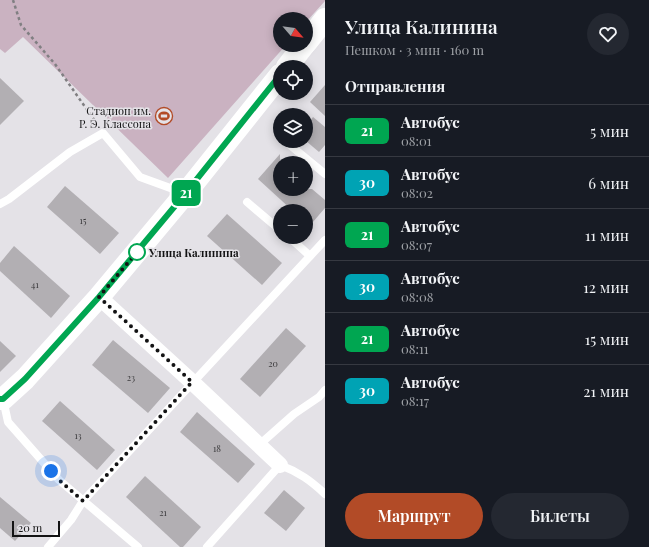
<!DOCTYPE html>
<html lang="ru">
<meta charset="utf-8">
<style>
body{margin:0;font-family:"Playfair Display",serif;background:#242831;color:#f1f3f6;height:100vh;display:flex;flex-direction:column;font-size:15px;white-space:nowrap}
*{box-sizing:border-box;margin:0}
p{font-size:13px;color:#9ea1a6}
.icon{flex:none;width:22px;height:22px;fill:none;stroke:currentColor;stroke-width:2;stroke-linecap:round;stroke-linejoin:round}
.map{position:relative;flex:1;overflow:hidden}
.drawer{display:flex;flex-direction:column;background:#171b24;width:324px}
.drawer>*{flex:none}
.badge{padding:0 8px;border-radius:6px;font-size:14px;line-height:26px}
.needle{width:26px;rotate:118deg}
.fabs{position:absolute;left:273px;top:12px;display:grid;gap:8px}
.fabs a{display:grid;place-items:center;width:40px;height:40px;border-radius:50%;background:#171b24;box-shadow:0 2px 10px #0003;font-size:20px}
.scale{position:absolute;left:12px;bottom:10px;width:48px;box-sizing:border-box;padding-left:4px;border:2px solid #131314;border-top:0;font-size:11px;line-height:14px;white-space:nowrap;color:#131314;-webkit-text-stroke:3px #e4e2e7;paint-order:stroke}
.you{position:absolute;width:20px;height:20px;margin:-10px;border:3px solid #fff;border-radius:50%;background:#1a73e8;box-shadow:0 0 0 6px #1a73e833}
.map>.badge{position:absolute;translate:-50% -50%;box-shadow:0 0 0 2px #fff}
h2{padding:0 20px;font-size:15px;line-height:36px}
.round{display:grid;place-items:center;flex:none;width:42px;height:42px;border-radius:21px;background:#242831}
.head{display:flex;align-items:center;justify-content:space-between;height:68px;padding:0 20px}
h1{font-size:19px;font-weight:600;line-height:30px}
.button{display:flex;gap:8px;margin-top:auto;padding:8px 20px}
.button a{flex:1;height:46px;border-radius:24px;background:#b24b27;color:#fff;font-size:16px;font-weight:600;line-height:46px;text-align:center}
.button a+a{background:#242831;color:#f1f3f6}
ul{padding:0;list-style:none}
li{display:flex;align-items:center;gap:12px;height:52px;padding:0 20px;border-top:1px solid #363941}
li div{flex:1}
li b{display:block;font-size:15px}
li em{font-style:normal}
li .badge{min-width:44px;font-weight:700;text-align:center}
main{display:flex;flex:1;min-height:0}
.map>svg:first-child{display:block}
.green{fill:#cab2c1}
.building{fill:#b2afb3}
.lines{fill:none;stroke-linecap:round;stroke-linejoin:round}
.path{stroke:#807f82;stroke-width:2.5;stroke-dasharray:3 3;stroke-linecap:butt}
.lane{stroke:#fff;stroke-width:8}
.street{stroke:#fff;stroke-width:16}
.secondary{stroke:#fff;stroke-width:22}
.line-casing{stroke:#fff;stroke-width:9}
.line{stroke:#00a651;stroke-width:6}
.walk{stroke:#131314;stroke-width:4;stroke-dasharray:0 7.2}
.stop-dot{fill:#fff;stroke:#00a651;stroke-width:2}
.labels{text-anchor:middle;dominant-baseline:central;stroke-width:3;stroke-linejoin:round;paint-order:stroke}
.number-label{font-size:9px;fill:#3b3a3c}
.poi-label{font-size:11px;fill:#131314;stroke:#e4e2e7;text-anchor:end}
.stop-label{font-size:11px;font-weight:bold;fill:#131314;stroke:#e4e2e7;text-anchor:start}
</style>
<main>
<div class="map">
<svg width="325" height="547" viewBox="0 0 325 547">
<rect width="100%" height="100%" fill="#e4e2e7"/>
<polygon class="green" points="0,0 325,0 325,1 306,22 306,19 280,19 280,45 286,45 168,178 23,37 5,53 0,49"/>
<g class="building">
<polygon points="0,78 24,101 0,125"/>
<polygon points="325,85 325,116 310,102"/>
<polygon points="313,117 325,127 325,145 319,152 306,141 306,126"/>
<polygon points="280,154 280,189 312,189 325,200 325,208 306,230 306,211 293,211 258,179"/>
<polygon points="65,186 119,233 100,254 47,207"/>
<polygon points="227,214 282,263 262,285 207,236"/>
<polygon points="14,246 70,296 51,318 0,271 0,263"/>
<polygon points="286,328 306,346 260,397 240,379"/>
<polygon points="113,340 170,388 148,413 92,365"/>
<polygon points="0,341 16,356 0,372"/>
<polygon points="60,401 115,450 97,470 42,421"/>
<polygon points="197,412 255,464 238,483 180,432"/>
<polygon points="145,476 201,527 183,547 180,547 126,497"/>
<polygon points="284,490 305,508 286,531 264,513"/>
<polygon points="0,497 31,523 15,541 0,528"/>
</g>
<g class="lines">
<polyline class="path" points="13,0 21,25 55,64 97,124"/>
<g class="lane">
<polyline points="291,146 325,174"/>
<polyline points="247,202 280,230"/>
<polyline points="0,204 9,199 70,152 103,133 140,177 184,193"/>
<polyline points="289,237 310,256"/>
<polyline points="3,399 8,422 59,480 138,547"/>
<polyline points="259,445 294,414 319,397 325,390"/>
<polyline points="48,547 71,520 83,501 325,240"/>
<path d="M207 547 280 465C299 472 311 481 325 494"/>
</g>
<polyline class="street" points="99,297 192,382 280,465"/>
<g class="secondary">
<polyline points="306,43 325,19"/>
<polyline points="287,67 304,45"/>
<polyline points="0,399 3,399 25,379 99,297 185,194 280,75"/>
</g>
</g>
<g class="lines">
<g class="line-casing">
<polyline id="line" points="0,399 3,399 25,379 99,297 185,194 280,75"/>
</g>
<use href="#line" class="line"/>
<polyline class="walk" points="51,471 59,480 83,501 192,382 99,297 138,251 137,252"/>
</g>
<defs>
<g id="stadium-ring" transform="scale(0.9)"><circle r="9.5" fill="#e4e2e7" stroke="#b24b27" stroke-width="1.5"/><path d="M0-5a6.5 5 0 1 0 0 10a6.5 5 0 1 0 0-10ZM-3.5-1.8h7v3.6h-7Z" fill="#b24b27"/></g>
</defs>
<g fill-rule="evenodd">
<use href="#stadium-ring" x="164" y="116"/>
</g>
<circle class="stop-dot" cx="137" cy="252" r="8"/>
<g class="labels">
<g class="number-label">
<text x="83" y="220">15</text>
<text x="35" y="284">41</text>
<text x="273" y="363">20</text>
<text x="131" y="377">23</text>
<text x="78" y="435">13</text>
<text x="217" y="448">18</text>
<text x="163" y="512">21</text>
</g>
<g class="poi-label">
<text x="151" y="110">Стадион им.<tspan x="151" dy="13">Р. Э. Классона</tspan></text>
</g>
<g class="stop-label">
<text x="149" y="252">Улица Калинина</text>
</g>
</g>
</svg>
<div class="fabs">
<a><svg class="needle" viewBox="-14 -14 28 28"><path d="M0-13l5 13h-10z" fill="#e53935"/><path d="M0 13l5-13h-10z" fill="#9ea1a6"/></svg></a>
<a><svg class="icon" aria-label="locate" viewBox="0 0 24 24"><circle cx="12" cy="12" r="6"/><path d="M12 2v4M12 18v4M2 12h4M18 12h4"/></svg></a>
<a><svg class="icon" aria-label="layers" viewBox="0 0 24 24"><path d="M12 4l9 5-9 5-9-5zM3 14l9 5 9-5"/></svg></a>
<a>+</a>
<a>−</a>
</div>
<div class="scale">20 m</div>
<div class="you" style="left:51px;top:471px"></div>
<b class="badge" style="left:186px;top:193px;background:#00a651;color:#fff">21</b>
</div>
<section class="drawer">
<div class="head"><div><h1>Улица Калинина</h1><p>Пешком · 3 мин · 160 m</p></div><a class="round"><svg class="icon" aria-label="heart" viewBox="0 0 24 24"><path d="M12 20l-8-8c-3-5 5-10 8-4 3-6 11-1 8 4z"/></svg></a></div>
<h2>Отправления</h2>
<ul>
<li><span class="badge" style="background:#00a651;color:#fff">21</span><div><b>Автобус</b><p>08:01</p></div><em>5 мин</em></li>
<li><span class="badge" style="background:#00a3b4;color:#fff">30</span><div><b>Автобус</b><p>08:02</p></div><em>6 мин</em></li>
<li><span class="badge" style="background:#00a651;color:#fff">21</span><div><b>Автобус</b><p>08:07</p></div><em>11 мин</em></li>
<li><span class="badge" style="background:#00a3b4;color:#fff">30</span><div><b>Автобус</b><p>08:08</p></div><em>12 мин</em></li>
<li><span class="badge" style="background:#00a651;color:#fff">21</span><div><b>Автобус</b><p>08:11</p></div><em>15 мин</em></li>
<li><span class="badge" style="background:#00a3b4;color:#fff">30</span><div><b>Автобус</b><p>08:17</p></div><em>21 мин</em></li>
</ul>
<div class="button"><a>Маршрут</a><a>Билеты</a></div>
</section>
</main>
